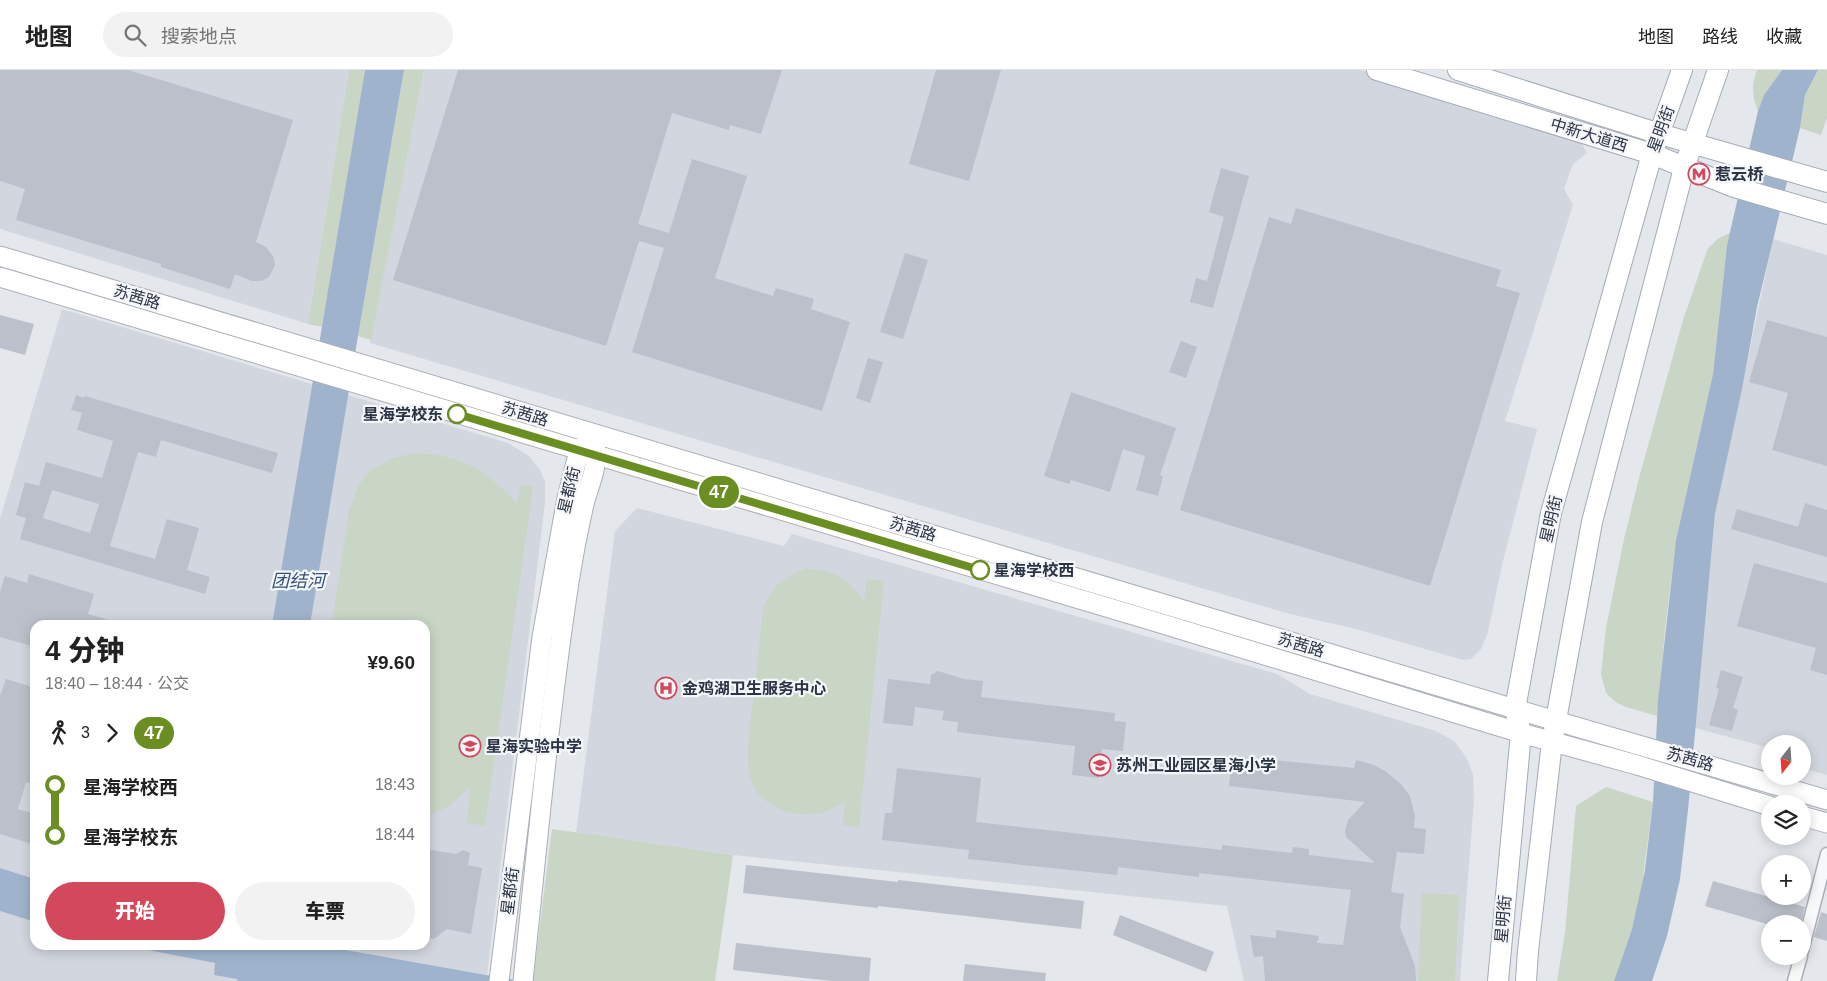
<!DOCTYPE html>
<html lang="zh">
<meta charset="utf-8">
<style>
body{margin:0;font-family:Arial,"Noto Sans SC",sans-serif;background:#f2f2f2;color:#222;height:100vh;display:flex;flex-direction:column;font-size:19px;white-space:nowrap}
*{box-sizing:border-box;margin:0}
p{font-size:16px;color:#767676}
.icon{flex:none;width:28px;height:28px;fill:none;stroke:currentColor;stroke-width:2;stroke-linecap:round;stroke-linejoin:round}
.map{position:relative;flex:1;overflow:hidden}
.details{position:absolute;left:30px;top:550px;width:400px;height:330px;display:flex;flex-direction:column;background:#fff;border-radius:15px;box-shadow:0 2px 12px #0003}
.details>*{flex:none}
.badge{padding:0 10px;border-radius:16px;font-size:18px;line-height:32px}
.needle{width:32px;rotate:197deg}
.fabs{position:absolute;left:1761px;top:665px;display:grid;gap:10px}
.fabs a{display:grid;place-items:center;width:50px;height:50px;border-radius:50%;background:#fff;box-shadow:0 2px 12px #0003;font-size:25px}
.map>.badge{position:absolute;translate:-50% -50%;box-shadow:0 0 0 2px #fff}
.legs{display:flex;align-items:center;gap:8px;height:55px;padding:0 15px;font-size:16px}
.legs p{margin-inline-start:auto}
.overview{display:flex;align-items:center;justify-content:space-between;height:85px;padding:0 15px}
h1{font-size:28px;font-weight:800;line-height:38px}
.primary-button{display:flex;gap:10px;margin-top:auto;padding:10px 15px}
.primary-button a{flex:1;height:58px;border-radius:30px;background:#d1495b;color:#fff;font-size:20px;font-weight:800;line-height:58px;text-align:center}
.primary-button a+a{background:#f2f2f2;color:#222}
ul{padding:0 15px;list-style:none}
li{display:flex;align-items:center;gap:18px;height:50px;font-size:19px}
li i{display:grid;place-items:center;width:8px;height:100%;margin:0 6px;background:currentColor}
li i::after{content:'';width:12px;height:12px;margin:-6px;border:4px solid;border-radius:50%;background:#fff}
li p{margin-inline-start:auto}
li:first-child i{background:linear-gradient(#0000 50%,currentColor 0)}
li:last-child i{background:linear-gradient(currentColor 50%,#0000 0)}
header{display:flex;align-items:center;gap:30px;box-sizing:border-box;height:70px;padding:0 25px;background:#fff;border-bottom:1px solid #e0e0e0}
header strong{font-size:24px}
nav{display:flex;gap:28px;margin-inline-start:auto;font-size:18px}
.search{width:350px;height:45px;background:#f2f2f2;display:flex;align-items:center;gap:12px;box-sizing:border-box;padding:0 18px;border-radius:28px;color:#767676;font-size:19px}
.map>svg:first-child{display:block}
.built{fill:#d2d6de}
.green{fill:#c9d6c5}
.water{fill:#9fb4cc}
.building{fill:#bbc0ca;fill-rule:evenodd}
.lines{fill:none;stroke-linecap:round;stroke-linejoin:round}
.minor-casing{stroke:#a9aeb7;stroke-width:15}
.secondary-casing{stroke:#a9aeb7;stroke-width:21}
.primary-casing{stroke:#a3abb8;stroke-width:22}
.minor{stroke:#f7f8fa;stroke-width:12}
.secondary{stroke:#fff;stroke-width:19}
.primary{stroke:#fff;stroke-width:20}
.line-1-casing{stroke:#fff;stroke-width:11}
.line-1{stroke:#6b8e23;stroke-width:8}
.stop-1-dot{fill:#fff;stroke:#6b8e23;stroke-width:2.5}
.labels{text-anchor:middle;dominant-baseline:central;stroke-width:4.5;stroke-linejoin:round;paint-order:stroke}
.street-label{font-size:16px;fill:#2b3445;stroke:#f4f6f9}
.poi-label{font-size:16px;font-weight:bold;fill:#2b3445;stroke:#f4f6f9;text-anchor:start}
.stop-label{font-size:16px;font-weight:bold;fill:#2b3445;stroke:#f4f6f9;text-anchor:end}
.water-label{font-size:18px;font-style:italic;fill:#34527a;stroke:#f4f6f9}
</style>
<header>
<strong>地图</strong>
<div class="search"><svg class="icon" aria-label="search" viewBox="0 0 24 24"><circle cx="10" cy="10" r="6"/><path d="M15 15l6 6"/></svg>搜索地点</div>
<nav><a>地图</a><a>路线</a><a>收藏</a></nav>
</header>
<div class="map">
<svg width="1827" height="911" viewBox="0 0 1827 911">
<rect width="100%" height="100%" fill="#e4e7ec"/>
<g class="built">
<polygon points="0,0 349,0 308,254 0,159"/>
<polygon points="424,0 1361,0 1576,63 1587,83 1573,94 1564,119 1573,135 1505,351 1537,359 1502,495 1488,562 1481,579 1471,589 1463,590 1356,559 1286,543 370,273"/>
<polygon points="1773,169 1827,185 1827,705 1803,698 1802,674 1770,674 1770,678 1695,658 1715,444"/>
<polygon points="62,239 508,373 529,386 540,400 545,412 545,433 487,905 318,875 425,875 425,555 35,555 35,809 0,798 0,449"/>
<polygon points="637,438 784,476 792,464 1277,604 1310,624 1436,661 1454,671 1466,687 1473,704 1474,730 1460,911 1244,911 1227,836 733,785 576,763 615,461"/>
<polygon points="0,841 35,852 35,875 122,875 216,893 237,909 237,911 0,911"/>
</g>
<g class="green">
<polygon points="349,0 365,0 323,257 308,254"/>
<polygon points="404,0 424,0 371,270 358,266"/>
<path d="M1757 0H1782L1764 25 1758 41C1752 26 1751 16 1757 0Z"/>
<polygon points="1818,0 1827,0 1827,48 1821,65 1800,58 1805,25"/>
<polygon points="1730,163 1727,175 1713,304 1676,470 1665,560 1657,646 1626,637 1617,633 1606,623 1601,604 1606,558 1624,469 1639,408 1683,250 1708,178 1719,168"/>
<path d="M415 383C463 386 485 398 517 434L521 415 533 417 485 756 467 753 470 717 449 736 425 747V555H332L349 441 358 416 370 400 393 388Z"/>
<path d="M806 498C836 502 846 506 864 531L867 509 884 511 859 757 843 755 845 731C826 744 812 747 789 742 775 738 759 729 753 715 743 695 751 648 754 625 757 596 760 567 763 538 775 514 781 509 806 498Z"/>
<polygon points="1606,717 1653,732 1640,830 1632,859 1614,911 1557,911 1565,863 1576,736"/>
<polygon points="552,759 733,785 715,911 533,911"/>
<polygon points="1422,823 1459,825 1455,911 1418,911"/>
</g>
<g class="water">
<polygon points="365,0 404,0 358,266 310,555 272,555"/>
<polygon points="1782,0 1818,0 1805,25 1800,58 1757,237 1742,319 1715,444 1688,740 1680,809 1667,866 1652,911 1614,911 1632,859 1645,800 1653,732 1658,630 1676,470 1713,304 1727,175 1758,41 1764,25"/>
<polygon points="0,798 35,809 35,852 0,841"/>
<polygon points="122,875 318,875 520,911 237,911 237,909 214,905 215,893"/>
</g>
<g class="building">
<polygon points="0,0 128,0 293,50 256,172 266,177 273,186 275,195 269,207 262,211 252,211 235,204 230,219 161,197 161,194 16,150 25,119 0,111"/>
<polygon points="458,0 782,0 761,64 730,55 729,60 672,43 638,154 669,163 692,89 747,106 715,208 773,226 776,218 814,229 811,239 850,252 822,341 632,282 664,178 639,171 606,276 393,210"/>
<polygon points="936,0 1001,0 969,111 909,94"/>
<polygon points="1221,98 1249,106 1213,238 1190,232 1196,208 1207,211 1224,147 1209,142"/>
<polygon points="1296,138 1501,200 1496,216 1520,223 1430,516 1180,440 1269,147 1291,154"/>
<polygon points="905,183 928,190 903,269 880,262"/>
<polygon points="0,245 34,254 25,285 0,278"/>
<polygon points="1767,250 1827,267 1827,396 1772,380 1788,323 1749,312"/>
<polygon points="1181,271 1197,277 1186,308 1169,302"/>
<polygon points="868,288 883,292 870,333 856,328"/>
<polygon points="1071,322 1176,358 1160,405 1163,406 1158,426 1136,420 1145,386 1123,379 1110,422 1071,410 1069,414 1044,406"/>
<path d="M76 325 84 328 85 326 278 383 272 403 161 370 156 387 138 382 110 476 155 489 167 449 199 458 187 500 210 507 205 524 20 469 26 448 16 445 25 412 39 416 46 392 102 408 113 371 77 360 82 343 71 340ZM52 420 99 434 90 463 43 448Z"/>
<polygon points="1805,433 1827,440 1827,487 1731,459 1737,439 1798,457"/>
<polygon points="1754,493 1827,513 1827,605 1810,600 1816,578 1737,556"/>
<polygon points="29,504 94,524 88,544 116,552 116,555 35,555 35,577 0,567 0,522 5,506 27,513"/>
<polygon points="1721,600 1743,607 1733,638 1738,640 1732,661 1709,655 1719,619 1716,618"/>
<polygon points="938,601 964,609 983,611 981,627 1115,643 1114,651 1126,652 1123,681 1102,679 1099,708 1072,705 1075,676 957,662 958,652 942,650 944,641 915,637 913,656 883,653 888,609 930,614 931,605"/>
<polygon points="6,609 35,618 35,715 26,712 18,739 35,744 35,775 0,764 0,626"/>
<polygon points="1232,686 1354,698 1356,690 1374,695 1385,701 1400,713 1410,726 1415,746 1414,758 1426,759 1424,784 1397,782 1391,822 1404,824 1400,857 1415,896 1416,911 1265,911 1263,886 1254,887 1250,865 1276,868 1276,860 1319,866 1317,873 1343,875 1351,820 1199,803 1199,807 1118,797 1117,805 968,789 969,780 882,770 885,743 892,743 897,698 981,708 976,752 1222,780 1222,775 1292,783 1293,777 1309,779 1309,785 1375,793 1346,767 1345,760 1348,750 1365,732 1229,716"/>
<polygon points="425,779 456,784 463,780 470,783 468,795 482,798 471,864 447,859 434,869 425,868"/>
<polygon points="746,795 898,812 898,810 1084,831 1081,859 878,836 878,838 743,823"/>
<polygon points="1713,811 1805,837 1801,854 1767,854 1705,836"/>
<polygon points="1821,842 1827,844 1827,871 1814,867"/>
<polygon points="1120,845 1214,882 1206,902 1113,865"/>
<polygon points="736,873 871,888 869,911 832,911 733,900"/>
<polygon points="965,894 1046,903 1045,911 963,911"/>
</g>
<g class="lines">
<g class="minor-casing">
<g id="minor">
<polyline points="1802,881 1827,784"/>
<polyline points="1794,911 1801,886"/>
</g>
</g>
<g class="secondary-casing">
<g id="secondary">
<polyline points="0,186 1515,639 1827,730"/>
<polyline points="0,207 1153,551 1521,663 1637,695 1770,736"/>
<polyline points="1802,746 1827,753"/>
<polyline points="499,911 542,567 567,428 579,381 586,373"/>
<path d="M523 911C537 778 549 644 569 512 573 486 578 460 584 434 589 415 599 395 595 375"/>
</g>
</g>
<g class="primary-casing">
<g id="primary">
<polyline points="1377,0 1652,84 1734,117 1827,144"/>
<polyline points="1458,0 1660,64 1827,112"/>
<polyline points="1498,911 1521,663 1515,639 1551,443 1652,84 1682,0"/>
<polyline points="1526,911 1528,881 1552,672 1592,452 1684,98 1718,0"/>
</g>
</g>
<use href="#minor" class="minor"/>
<use href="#secondary" class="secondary"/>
<use href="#primary" class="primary"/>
</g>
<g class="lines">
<g class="line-1-casing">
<polyline id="line-1" points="457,344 980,500"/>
</g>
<use href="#line-1" class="line-1"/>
</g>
<defs>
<g id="metro-ring" transform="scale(1.125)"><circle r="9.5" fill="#f4f6f9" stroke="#d1495b" stroke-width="1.5"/><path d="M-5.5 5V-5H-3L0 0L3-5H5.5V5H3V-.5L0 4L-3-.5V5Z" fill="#d1495b"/></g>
<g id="hospital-ring" transform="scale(1.125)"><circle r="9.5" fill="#f4f6f9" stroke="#d1495b" stroke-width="1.5"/><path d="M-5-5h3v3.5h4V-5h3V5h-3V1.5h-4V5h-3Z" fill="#d1495b"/></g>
<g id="school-ring" transform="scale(1.125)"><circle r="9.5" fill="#f4f6f9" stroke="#d1495b" stroke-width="1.5"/><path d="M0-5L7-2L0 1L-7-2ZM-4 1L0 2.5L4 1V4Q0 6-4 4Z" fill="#d1495b"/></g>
</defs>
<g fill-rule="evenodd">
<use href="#metro-ring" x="1699" y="104"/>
<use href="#hospital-ring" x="666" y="618"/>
<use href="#school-ring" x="470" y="676"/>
<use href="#school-ring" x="1100" y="695"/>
</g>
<g class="stop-1-dot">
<circle cx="457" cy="344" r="9"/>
<circle cx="980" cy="500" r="9"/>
</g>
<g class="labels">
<g class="street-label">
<text transform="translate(1661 59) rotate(-70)">星明街</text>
<text transform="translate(1589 65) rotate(17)">中新大道西</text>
<text transform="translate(137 227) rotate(17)">苏茜路</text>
<text transform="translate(525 344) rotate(17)">苏茜路</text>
<text transform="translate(569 420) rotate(-77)">星都街</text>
<text transform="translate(1551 449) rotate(-77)">星明街</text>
<text transform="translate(913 459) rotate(17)">苏茜路</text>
<text transform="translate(1301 575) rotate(17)">苏茜路</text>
<text transform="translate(1690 689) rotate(16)">苏茜路</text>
<text transform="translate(510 821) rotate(-83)">星都街</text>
<text transform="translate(1503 849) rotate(-85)">星明街</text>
</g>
<g class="poi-label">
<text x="1715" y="104">惹云桥</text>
<text x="682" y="618">金鸡湖卫生服务中心</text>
<text x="486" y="676">星海实验中学</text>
<text x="1116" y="695">苏州工业园区星海小学</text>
</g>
<g class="stop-label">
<text x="443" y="344">星海学校东</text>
<text x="994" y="500" text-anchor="start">星海学校西</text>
</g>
<g class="water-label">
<text x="298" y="511">团结河</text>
</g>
</g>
</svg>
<div class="fabs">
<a><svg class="needle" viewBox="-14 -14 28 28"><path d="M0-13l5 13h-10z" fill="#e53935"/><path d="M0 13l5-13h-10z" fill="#767676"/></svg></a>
<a><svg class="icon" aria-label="layers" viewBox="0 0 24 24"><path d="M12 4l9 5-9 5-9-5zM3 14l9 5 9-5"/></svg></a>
<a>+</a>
<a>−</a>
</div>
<b class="badge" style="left:719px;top:422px;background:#6b8e23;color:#fff">47</b>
<section class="details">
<div class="overview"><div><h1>4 分钟</h1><p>18:40 – 18:44 · 公交</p></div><b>¥9.60</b></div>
<div class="legs"><svg class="icon" aria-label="walk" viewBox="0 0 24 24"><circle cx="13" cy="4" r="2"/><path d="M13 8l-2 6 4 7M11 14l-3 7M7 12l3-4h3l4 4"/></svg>3<svg class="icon" aria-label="forward" viewBox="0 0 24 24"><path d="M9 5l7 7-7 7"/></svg><b class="badge" style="background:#6b8e23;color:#fff">47</b></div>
<ul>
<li><i style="color:#6b8e23"></i><b>星海学校西</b><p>18:43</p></li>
<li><i style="color:#6b8e23"></i><b>星海学校东</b><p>18:44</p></li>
</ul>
<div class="primary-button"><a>开始</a><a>车票</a></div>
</section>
</div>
